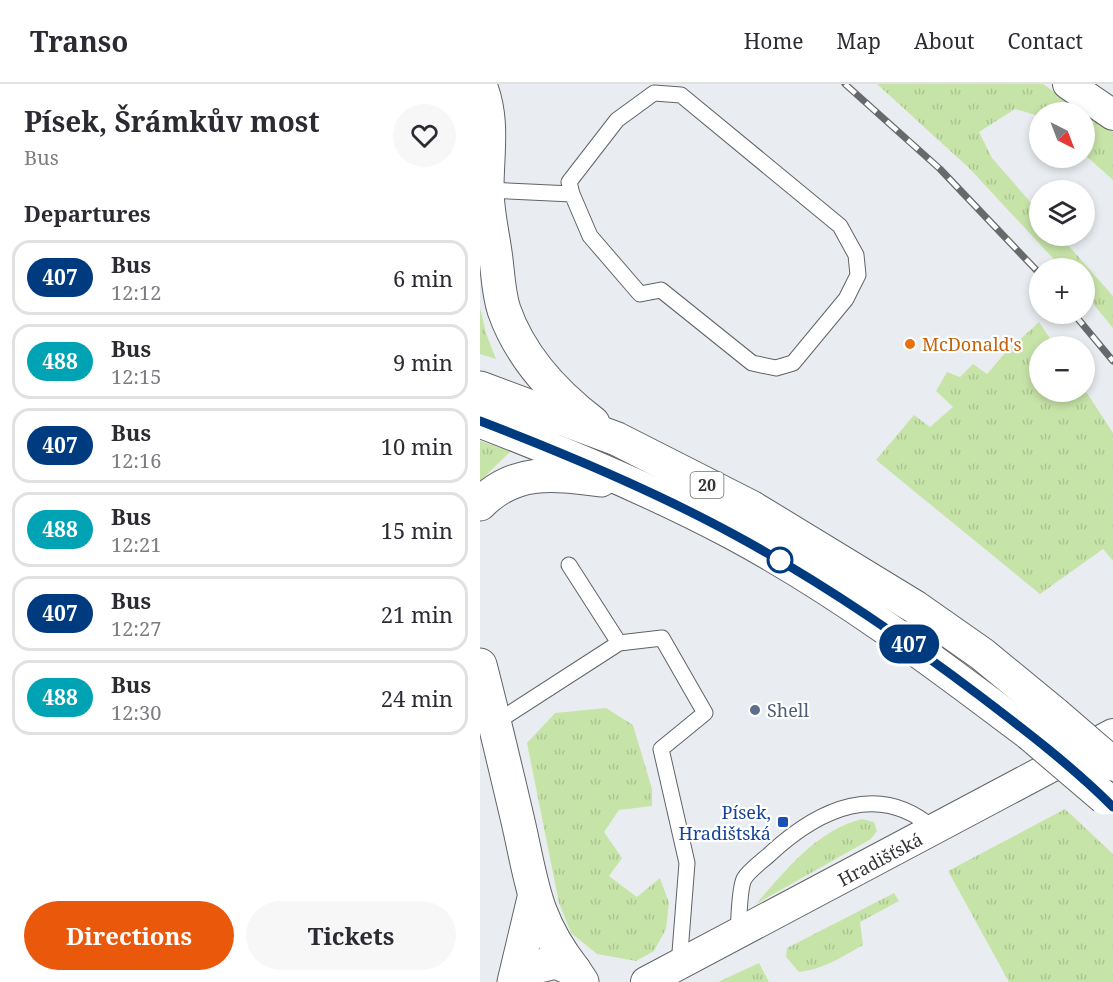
<!DOCTYPE html>
<meta charset="utf-8">
<style>
body{margin:0;font-family:"Noto Serif",serif;background:#f7f7f7;color:#2b2b33;height:100vh;display:flex;flex-direction:column;font-size:22px;white-space:nowrap}
*{box-sizing:border-box;margin:0}
p{font-size:20px;color:#7c7c81}
.icon{flex:none;width:33px;height:33px;fill:none;stroke:currentColor;stroke-width:2;stroke-linecap:round;stroke-linejoin:round}
.map{position:relative;flex:1;overflow:hidden}
.panel{display:flex;flex-direction:column;background:#fff;width:480px}
.panel>*{flex:none}
.badge{padding:0 12px;border-radius:20px;font-size:21px;line-height:39px}
.needle{width:39px;rotate:138deg}
.fabs{position:absolute;left:549px;top:18px;display:grid;gap:12px}
.fabs a{display:grid;place-items:center;width:66px;height:66px;border-radius:50%;background:#fff;box-shadow:0 3px 9px #0003;font-size:30px}
.map>.badge{position:absolute;translate:-50% -50%;box-shadow:0 0 0 3px #fff}
h2{padding:0 24px;font-size:22px;line-height:54px}
.round{display:grid;place-items:center;flex:none;width:63px;height:63px;border-radius:32px;background:#f7f7f7}
.head{display:flex;align-items:center;justify-content:space-between;height:102px;padding:0 24px}
h1{font-size:28px;font-weight:700;line-height:45px}
.action{display:flex;gap:12px;margin-top:auto;padding:12px 24px}
.action a{flex:1;height:69px;border-radius:36px;background:#ea580c;color:#fff;font-size:24px;font-weight:700;line-height:69px;text-align:center}
.action a+a{background:#f7f7f7;color:#2b2b33}
ul{padding:0;list-style:none}
li{display:flex;align-items:center;gap:18px;height:75px;margin:0 12px 9px;padding:0 12px;border:3px solid #e1e1e2;border-radius:18px}
li div{flex:1}
li b{display:block;font-size:22px}
li em{font-style:normal}
li .badge{min-width:66px;font-weight:700;text-align:center}
header{display:flex;align-items:center;gap:36px;box-sizing:border-box;height:84px;padding:0 30px;background:#fff;border-bottom:2px solid #e1e1e2}
header strong{font-size:28px}
nav{display:flex;gap:33px;margin-inline-start:auto;font-size:21px}
main{display:flex;flex:1;min-height:0}
.map>svg:first-child{display:block}
.grass{fill:url(#grass-tufts)}
.lines{fill:none;stroke-linecap:round;stroke-linejoin:round}
.lane-casing{stroke:#606367;stroke-width:17}
.street-casing{stroke:#606367;stroke-width:32}
.secondary-casing{stroke:#606367;stroke-width:35}
.highway-casing{stroke:#606367;stroke-width:35}
.lane{stroke:#fff;stroke-width:15}
.street{stroke:#fff;stroke-width:30}
.secondary{stroke:#fff;stroke-width:33}
.highway{stroke:#fff;stroke-width:33}
.rail-casing{stroke:#67696b;stroke-width:7}
.rail{stroke:#fff;stroke-width:4.5;stroke-dasharray:14;stroke-linecap:butt}
.highway-bridge-casing{stroke:#606367;stroke-width:35;stroke-linecap:butt}
.highway-bridge{stroke:#fff;stroke-width:33}
.line-casing{stroke:#fff;stroke-width:14}
.line{stroke:#003b80;stroke-width:9}
.food-dot{fill:#e8710a;stroke:#fff;stroke-width:2}
.stop-dot{fill:#fff;stroke:#003b80;stroke-width:3}
.service-dot{fill:#5c6f8a;stroke:#fff;stroke-width:2}
.transit-dot{fill:#1a4fb4;stroke:#fff;stroke-width:2}
.labels{text-anchor:middle;dominant-baseline:central;stroke-width:4.5;stroke-linejoin:round;paint-order:stroke}
.shield{fill:#fff;stroke:#707172;stroke-width:1.5}
.shield-label{font-size:16px;font-weight:bold;fill:#333436}
.food-label{font-size:18px;fill:#c56008;stroke:#fff;text-anchor:start}
.service-label{font-size:18px;fill:#4e5e75;stroke:#fff;text-anchor:start}
.transit-label{font-size:18px;fill:#164399;stroke:#fff;text-anchor:end}
.street-label{font-size:18px;fill:#333436;stroke:#fff}
</style>
<header>
<strong>Transo</strong>
<nav><a>Home</a><a>Map</a><a>About</a><a>Contact</a></nav>
</header>
<main>
<section class="panel">
<div class="head"><div><h1>Písek, Šrámkův most</h1><p>Bus</p></div><a class="round"><svg class="icon" aria-label="heart" viewBox="0 0 24 24"><path d="M12 20l-8-8c-3-5 5-10 8-4 3-6 11-1 8 4z"/></svg></a></div>
<h2>Departures</h2>
<ul>
<li><span class="badge" style="background:#003b80;color:#fff">407</span><div><b>Bus</b><p>12:12</p></div><em>6 min</em></li>
<li><span class="badge" style="background:#00a3b4;color:#fff">488</span><div><b>Bus</b><p>12:15</p></div><em>9 min</em></li>
<li><span class="badge" style="background:#003b80;color:#fff">407</span><div><b>Bus</b><p>12:16</p></div><em>10 min</em></li>
<li><span class="badge" style="background:#00a3b4;color:#fff">488</span><div><b>Bus</b><p>12:21</p></div><em>15 min</em></li>
<li><span class="badge" style="background:#003b80;color:#fff">407</span><div><b>Bus</b><p>12:27</p></div><em>21 min</em></li>
<li><span class="badge" style="background:#00a3b4;color:#fff">488</span><div><b>Bus</b><p>12:30</p></div><em>24 min</em></li>
</ul>
<div class="action"><a>Directions</a><a>Tickets</a></div>
</section>
<div class="map">
<svg width="633" height="898" viewBox="0 0 633 898">
<defs>
<pattern id="grass-tufts" width="24" height="20" patternUnits="userSpaceOnUse" patternTransform="scale(1.5)"><rect width="24" height="20" fill="#c7e4a8"/><path d="M3 7l-1-3M5 7V3M7 7l1-3M15 17l-1-3M17 17v-4M19 17l1-3" fill="none" stroke="#abc491"/></pattern>
</defs>
<rect width="100%" height="100%" fill="#e9edf1"/>
<g class="grass">
<polygon points="397,0 563,0 633,48 633,96 605,71 604,28 560,28 559,32 535,25 499,48 512,74 559,128 560,152 580,152 633,212 633,244 605,210 604,184 582,184 489,84"/>
<polygon points="0,223 6,249 16,275 0,270"/>
<polygon points="559,238 575,262 560,262 560,308 605,306 633,349 633,477 623,465 560,510 396,376 434,331 450,343 473,323 456,307 467,288 480,293 493,280 507,290 525,269"/>
<polygon points="0,357 31,367 0,397"/>
<polygon points="126,624 153,641 172,705 172,722 139,726 124,748 142,774 129,792 157,813 180,794 189,819 186,845 174,867 156,877 117,870 91,849 79,819 47,659 75,629"/>
<polygon points="585,725 633,770 633,898 529,898 468,787"/>
<path d="M382 735 394 738 397 747 391 755 276 820C306 786 337 746 382 735Z"/>
<path d="M414 809 419 817 380 838 383 861C362 873 344 885 319 888L306 873 307 864Z"/>
<polygon points="279,879 289,898 238,898"/>
</g>
<g class="lines">
<g class="lane-casing">
<g id="lane">
<polyline points="7,106 92,110 110,152 160,210 181,206 272,279 296,284 313,279 366,215 378,191 376,171 360,142 201,11 174,9 137,36 89,98 92,110"/>
<polyline points="89,481 139,559"/>
<polyline points="15,639 139,559 182,554 225,629 181,665 207,779 199,881"/>
<path d="M258 850C259 837 259 805 264 795 269 786 284 776 291 769 339 725 400 696 455 746"/>
</g>
</g>
<g class="street-casing">
<g id="street">
<polyline points="588,0 633,31"/>
<polyline points="166,898 633,650"/>
</g>
</g>
<g class="secondary-casing">
<polyline id="secondary" points="37,898 51,884 76,878 94,886 102,898"/>
</g>
<g class="highway-casing">
<g id="highway">
<path d="M0 1C14 35 7 69 7 105 7 126 12 147 15 168 18 187 18 208 24 226 40 272 75 310 113 339"/>
<polyline points="0,304 137,355 271,423 435,523 502,570 575,630"/>
<path d="M0 337C86 370 172 406 253 449 359 506 455 578 550 650"/>
<path d="M0 420C35 384 75 390 121 396"/>
<path d="M0 581C13 631 25 682 37 733 52 796 52 832 94 886"/>
<polyline points="34,898 54,814"/>
</g>
</g>
<use href="#lane" class="lane"/>
<use href="#street" class="street"/>
<use href="#secondary" class="secondary"/>
<use href="#highway" class="highway"/>
<g class="rail-casing">
<g id="rail">
<polyline points="365,0 460,85 560,190"/>
<polyline points="594,230 633,277"/>
</g>
</g>
<use href="#rail" class="rail"/>
<g class="highway-bridge-casing">
<g id="highway-bridge">
<polyline points="575,630 633,680"/>
<polyline points="550,650 625,714"/>
</g>
</g>
<use href="#highway-bridge" class="highway-bridge"/>
</g>
<g class="lines">
<g class="line-casing">
<path id="line" d="M0 337C86 370 172 406 253 450 340 497 422 553 500 612 546 647 592 682 633 723"/>
</g>
<use href="#line" class="line"/>
</g>
<circle class="food-dot" cx="430" cy="260" r="6"/>
<circle class="stop-dot" cx="300" cy="476" r="12"/>
<circle class="service-dot" cx="275" cy="626" r="6"/>
<rect class="transit-dot" x="297" y="732" width="12" height="12" rx="3"/>
<g class="labels">
<rect class="shield" x="210.5" y="388" width="33" height="26" rx="4.5"/>
<g class="shield-label">
<text x="227" y="401">20</text>
</g>
<g class="food-label">
<text x="442" y="260">McDonald's</text>
</g>
<g class="service-label">
<text x="287" y="626">Shell</text>
</g>
<g class="transit-label">
<text x="291" y="728">Písek,<tspan x="291" dy="21">Hradištská</tspan></text>
</g>
<g class="street-label">
<text transform="translate(400 775) rotate(-28)">Hradišťská</text>
</g>
</g>
</svg>
<div class="fabs">
<a><svg class="needle" viewBox="-14 -14 28 28"><path d="M0-13l5 13h-10z" fill="#e53935"/><path d="M0 13l5-13h-10z" fill="#7c7c81"/></svg></a>
<a><svg class="icon" aria-label="layers" viewBox="0 0 24 24"><path d="M12 4l9 5-9 5-9-5zM3 14l9 5 9-5"/></svg></a>
<a>+</a>
<a>−</a>
</div>
<b class="badge" style="left:429px;top:560px;background:#003b80;color:#fff">407</b>
</div>
</main>
